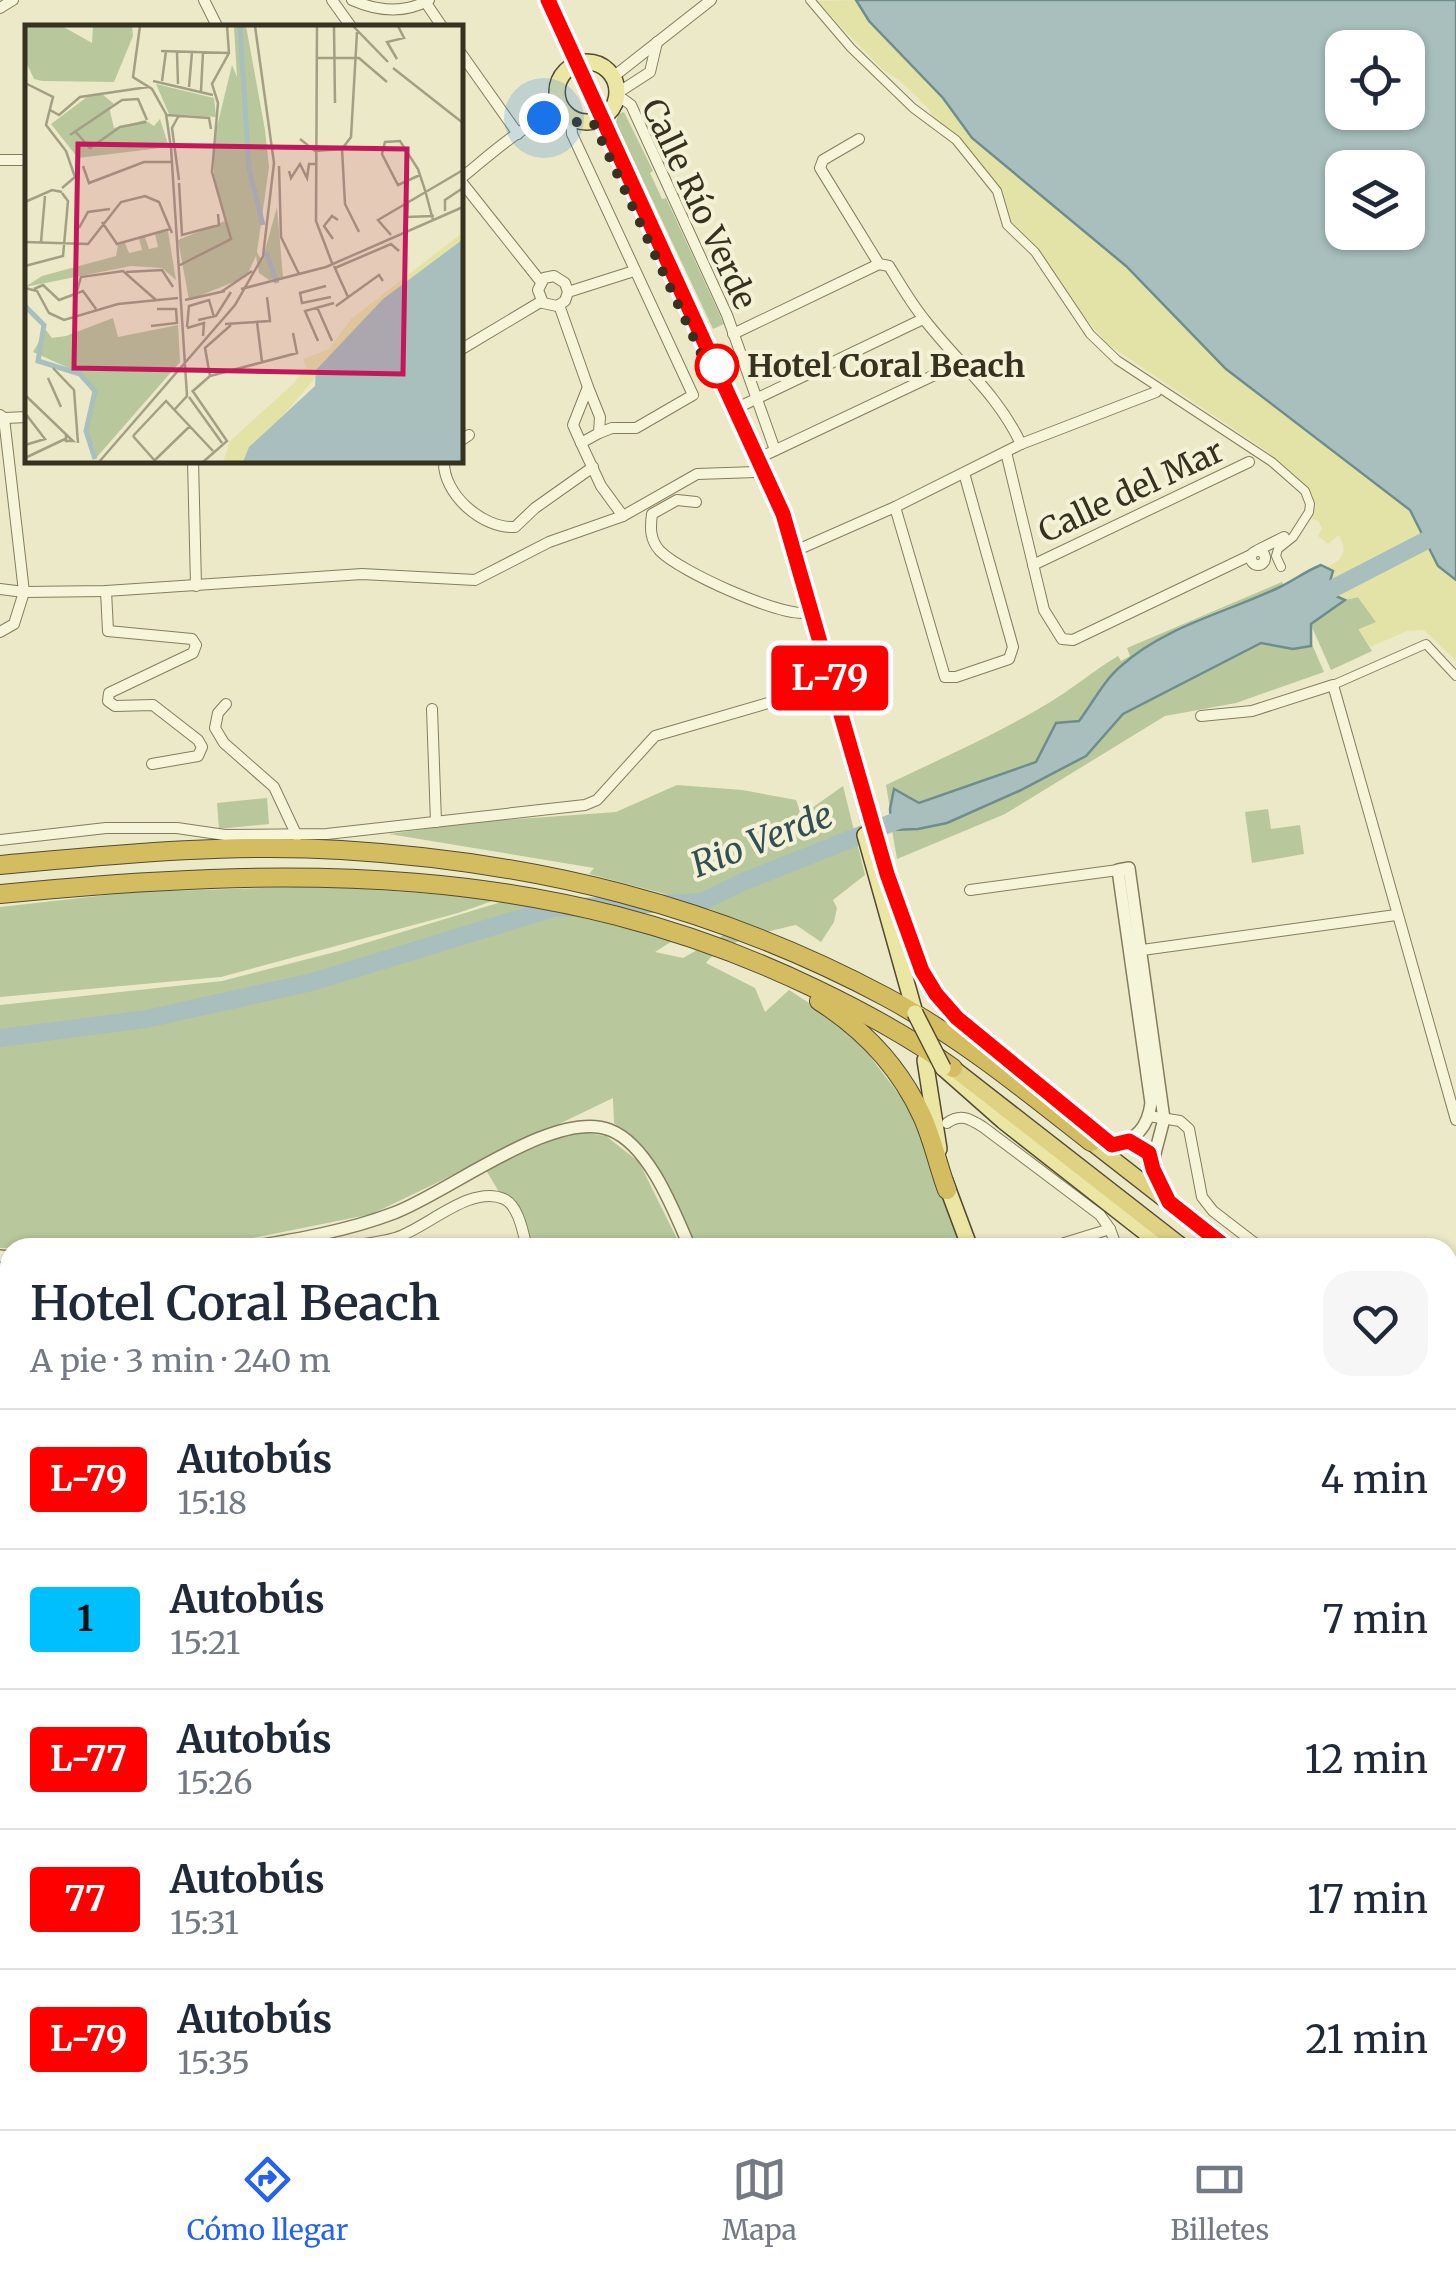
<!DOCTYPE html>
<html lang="es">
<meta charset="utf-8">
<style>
body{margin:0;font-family:Merriweather,serif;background:#f6f6f7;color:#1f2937;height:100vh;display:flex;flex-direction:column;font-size:38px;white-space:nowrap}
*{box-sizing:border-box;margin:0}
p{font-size:32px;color:#747a83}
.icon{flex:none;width:55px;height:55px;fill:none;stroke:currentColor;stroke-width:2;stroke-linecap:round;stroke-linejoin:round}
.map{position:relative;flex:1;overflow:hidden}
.side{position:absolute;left:0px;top:1238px;width:1458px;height:892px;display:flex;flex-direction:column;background:#fff;border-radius:30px 30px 0 0;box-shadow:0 2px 8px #0004}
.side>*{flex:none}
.badge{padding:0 20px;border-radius:8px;font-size:35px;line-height:65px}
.controls{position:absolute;left:1325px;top:30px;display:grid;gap:20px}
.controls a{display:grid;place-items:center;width:100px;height:100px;border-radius:20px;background:#fff;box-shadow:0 2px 8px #0004;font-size:50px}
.you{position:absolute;width:50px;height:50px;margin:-25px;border:8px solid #fff;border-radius:50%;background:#1a73e8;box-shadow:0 0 0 15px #1a73e833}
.map>.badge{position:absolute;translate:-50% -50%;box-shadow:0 0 0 5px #fff}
.round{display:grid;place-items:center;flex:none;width:105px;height:105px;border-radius:30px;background:#f6f6f7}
.summary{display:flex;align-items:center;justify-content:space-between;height:170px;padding:0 30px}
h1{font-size:48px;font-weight:600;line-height:75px}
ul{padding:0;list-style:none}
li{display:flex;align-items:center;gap:30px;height:140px;padding:0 30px;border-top:2px solid #e0e1e3}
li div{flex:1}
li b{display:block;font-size:38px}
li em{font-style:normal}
li .badge{min-width:110px;font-weight:700;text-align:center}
.tabs{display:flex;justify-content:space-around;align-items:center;height:140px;border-top:2px solid #e0e1e3;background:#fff;font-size:28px;color:#747a83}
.tabs a{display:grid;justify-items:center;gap:5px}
.tabs .current{color:#2563eb}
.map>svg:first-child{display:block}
.green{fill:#b8c89c}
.sand{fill:#e4e3a7}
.water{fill:#a8bfbe;stroke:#6f8d8d;stroke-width:2.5;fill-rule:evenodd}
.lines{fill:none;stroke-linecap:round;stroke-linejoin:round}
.river{stroke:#a8bfbe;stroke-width:18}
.pedestrian-casing{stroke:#857d5e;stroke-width:10}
.minor-casing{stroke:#857d5e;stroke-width:12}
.tertiary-casing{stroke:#857d5e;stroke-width:14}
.primary-casing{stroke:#544a32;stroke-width:18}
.trunk-casing{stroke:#544a32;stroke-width:18}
.motorway-casing{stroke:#544a32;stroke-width:20}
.pedestrian{stroke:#f6f5da;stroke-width:8}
.minor{stroke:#f6f5da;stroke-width:10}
.tertiary{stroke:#f6f5da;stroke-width:11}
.primary{stroke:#ebe6a3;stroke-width:15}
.trunk{stroke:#dfd282;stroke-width:15}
.motorway{stroke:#d3bd60;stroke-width:18}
.primary-bridge-casing{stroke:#544a32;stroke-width:18;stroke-linecap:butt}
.trunk-bridge-casing{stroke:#544a32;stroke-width:18;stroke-linecap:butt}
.primary-bridge{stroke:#ebe6a3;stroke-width:15}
.trunk-bridge{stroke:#dfd282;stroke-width:15}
.line-casing{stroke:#fff;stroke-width:22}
.line{stroke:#f00;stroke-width:15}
.walk{stroke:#373120;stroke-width:10;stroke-dasharray:0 18}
.stop-dot{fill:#fff;stroke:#f00;stroke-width:5}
.labels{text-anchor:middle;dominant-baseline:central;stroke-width:8;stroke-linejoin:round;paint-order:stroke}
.street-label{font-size:32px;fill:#373120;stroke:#f3f2d6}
.stop-label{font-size:32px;font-weight:bold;fill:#373120;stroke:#f3f2d6;text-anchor:start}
.water-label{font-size:35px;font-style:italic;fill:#314f55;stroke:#f3f2d6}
.inset-river{fill:none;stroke:#a8bfbe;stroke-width:5}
.inset-road{fill:none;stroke:#a39f84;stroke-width:2.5}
.view{fill:#c2185b;fill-opacity:0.15;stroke:#c2185b;stroke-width:5}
.inset-edge{fill:none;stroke:#373120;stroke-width:5}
</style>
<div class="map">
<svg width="1456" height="2129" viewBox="0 0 1456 2129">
<rect width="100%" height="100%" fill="#ebe9c7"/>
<g class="green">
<polygon points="624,112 653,171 650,173 662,199 666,198 724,324 713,329 616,123 618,114"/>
<path d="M1282 582 1284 586C1230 607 1166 626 1121 665 1105 679 1092 704 1079 722L1056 723 1036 761 919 803 894 790 890 809 886 785C940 759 995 735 1047 704 1071 690 1093 671 1118 656L1121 661 1130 656 1127 648Z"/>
<polygon points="1358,597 1377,623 1359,630 1372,651 1331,670 1311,625 1345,600"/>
<polygon points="1311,642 1324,672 1236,703 1165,716 1005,814 897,859 892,830 918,829 1086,756 1123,714 1261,643 1293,649 1311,646"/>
<path d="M677 785 742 790 796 800 800 811 795 820 843 786 865 875 833 900 837 908 834 922 821 942 796 925C772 930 720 942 706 963L755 988 765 1012 789 990 849 1029 908 1106 962 1247H696L646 1149 614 1123 613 1098 372 1214 223 1244 0 1248V1005L222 981 339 951 508 900 674 940 655 952 683 958 745 923 684 899 589 874 594 868 389 834 475 822 616 812Z"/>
<polygon points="267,798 269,824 219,829 217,803"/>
<polygon points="1268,809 1271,829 1300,825 1304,854 1252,863 1245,812"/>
<polygon points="327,886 498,899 458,913 221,977 0,997 0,907 134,892"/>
<polygon points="581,1132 606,1136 639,1162 681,1247 532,1247 515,1200 499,1192 486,1170 550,1138"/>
<polygon points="1448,1481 1456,1488 1456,2129 1226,2129 1222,2120 1448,2120"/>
<polygon points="10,1542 10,2120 93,2120 94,2129 0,2129 0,1544"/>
</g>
<path class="sand" d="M856 0 869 21 943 98 972 138 1126 266 1226 369 1410 510 1438 566 1456 580V661L1424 630 1407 631 1370 647 1359 629 1376 622 1358 597 1345 600 1327 592 1332 571 1327 567C1343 560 1348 552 1339 535L1328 544 1318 536 1322 528 1318 521 1311 519 1316 506 1302 482 1265 450 1106 343 1012 227 1004 210 1002 194 939 127 928 108 900 81 882 69 816 1Z"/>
<g class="water">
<path d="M856 0H1456V580L1438 566 1410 510 1226 369 1126 266 972 138 943 98 869 21ZM1342 48H1408V112H1342ZM1342 168H1408V232H1342Z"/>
<path d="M1321 565 1333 571 1327 592 1345 600 1311 624V646L1293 649 1261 643 1123 714 1086 756 1019 791 947 823 918 829 892 830 890 809 894 789 919 803 1036 762 1056 723 1079 721C1092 704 1104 680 1121 666 1165 626 1228 612 1280 587 1294 580 1306 571 1321 565Z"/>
</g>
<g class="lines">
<g class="river">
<polyline points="1305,603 1425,541"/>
<polyline points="0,1038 146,1019 312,982 554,908 701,902 745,881 914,814"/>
</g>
<g class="pedestrian-casing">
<g id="pedestrian">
<polyline points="810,0 851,48 913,108 956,140 997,191 1007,225 1035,252 1090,334 1117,360 1272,462 1305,491 1310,504 1309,512 1293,537 1278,549 1276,556 1281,567"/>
<polyline points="1333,685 1426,644 1456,676"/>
</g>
</g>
<g class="minor-casing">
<g id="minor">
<polyline points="204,0 218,28"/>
<polyline points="332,0 352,28"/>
<path d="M352 0C377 11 404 14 429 0"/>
<polyline points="426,3 443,28"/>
<polyline points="0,8 13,0"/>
<polyline points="657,42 650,72 616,94 631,105 727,315 775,450"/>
<polyline points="460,52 518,134"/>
<polyline points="613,77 711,0"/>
<polyline points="544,117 556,104 559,94"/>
<polyline points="571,119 572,134 693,395 636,428 612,428 599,433"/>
<path d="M859 139 823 160 820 168 879 264 889 266C900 284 911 303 924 319 957 362 998 394 1021 444"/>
<polyline points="0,160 28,160"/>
<path d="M460 179C486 159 532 113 566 114"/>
<polyline points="460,180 541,282"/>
<polyline points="568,292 565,283 554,276 544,278 538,290 543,303 557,306 565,301 568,292 634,271"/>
<polyline points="559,305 588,387 573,425 581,443 599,433 600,417 588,387"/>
<polyline points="733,334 879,264"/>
<polyline points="460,350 542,301"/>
<polyline points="737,408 923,319"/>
<polyline points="0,415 4,418 28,417"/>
<polyline points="460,441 469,435"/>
<polyline points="581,443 601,486 623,516"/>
<polyline points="1006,452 1044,610 1062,639 1073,640 1251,555"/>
<polyline points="759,458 962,362"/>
<polyline points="193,460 196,586"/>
<path d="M444 460C442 494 483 529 515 527L535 508 593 467"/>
<path d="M696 502 677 500 652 514C650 528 650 540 660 551 681 572 775 614 804 613"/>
<polyline points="895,507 945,677 956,677 1009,659 1013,647 964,473"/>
<polyline points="1258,550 1284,537"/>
<circle cx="1258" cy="558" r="7"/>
<polyline points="795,551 895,507 1021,444 1156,392"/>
<polyline points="1033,565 1249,462"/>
<polyline points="0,589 24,592 106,591 362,574 475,580 549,542 623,516 697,474 756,472"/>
<polyline points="106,591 108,631 192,639 196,645 193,653 109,693 108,701 115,706 153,705 198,740 202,747 198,756 152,764"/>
<polyline points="0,632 14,624 24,592 4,418"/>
<polyline points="226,704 218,713 215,728 224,743 274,787 297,836"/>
<polyline points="432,709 436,822"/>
<polyline points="1201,716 1252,711 1333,685 1456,1120"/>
<polyline points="0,840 106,828 177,828 225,835 327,834 585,805 597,800 655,736 823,687"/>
<polyline points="970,890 1118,870"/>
<polyline points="1135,951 1396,915"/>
<polyline points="1149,1116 1180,1121 1189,1129 1202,1197 1213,1211 1261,1248"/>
<path d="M947 1123C961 1113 970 1119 983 1127L1100 1215 1110 1229 1117 1248"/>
<path d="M341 1248C358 1244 378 1243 395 1238 426 1229 470 1184 504 1199 519 1206 523 1233 527 1248"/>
<polyline points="1048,1248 1110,1229"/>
<polyline points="1448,1266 1456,1265"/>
<polyline points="0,1284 10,1286"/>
<polyline points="0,1502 10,1501"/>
<polyline points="0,1817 10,1816"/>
<polyline points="0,1999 10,2011"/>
<polyline points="0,2087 10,2079"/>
<polyline points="363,2120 365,2129"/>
<polyline points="659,2120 660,2129"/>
<polyline points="946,2120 957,2120"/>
<polyline points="1116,2120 1120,2129"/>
</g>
</g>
<g class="tertiary-casing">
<g id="tertiary">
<path d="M1112 1145C1136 1141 1148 1127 1151 1103L1118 870 1129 868 1164 1119 1153 1161"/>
<path d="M244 1248C294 1240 347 1231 394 1213 448 1193 555 1108 610 1130 649 1145 674 1211 690 1248"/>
<polyline points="0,1256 10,1257"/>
<polyline points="0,1519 10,1518"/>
<polyline points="0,1533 10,1531"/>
</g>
</g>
<g class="primary-casing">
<g id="primary">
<polyline points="548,0 783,514 856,773 905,930 929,982 957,1018 1112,1145"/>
<circle cx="587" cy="92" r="30"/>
<polyline points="865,835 915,1013"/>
<polyline points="925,1060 939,1149"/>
<polyline points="943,1068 1003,1121 1165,1248"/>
<polyline points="945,1181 970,1248"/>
</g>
</g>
<g class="trunk-casing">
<g id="trunk">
<polyline points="953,1068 1184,1248"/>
<polyline points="1077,1117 1091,1142 1227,1248"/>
<polyline points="1153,1161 1153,1169 1167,1198"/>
<polyline points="1448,1398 1456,1401"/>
<polyline points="1448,1459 1456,1465"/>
</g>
</g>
<g class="motorway-casing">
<g id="motorway">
<path d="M0 865C112 855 228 843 341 850 536 862 714 905 886 997 960 1037 1025 1090 1091 1142"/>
<path d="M0 894C286 866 550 860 816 989 864 1012 910 1037 953 1068"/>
<path d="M819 1001C863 1029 900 1068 922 1116 933 1140 938 1166 947 1190"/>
</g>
</g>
<use href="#pedestrian" class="pedestrian"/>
<use href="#minor" class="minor"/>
<use href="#tertiary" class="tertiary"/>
<use href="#primary" class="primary"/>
<use href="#trunk" class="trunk"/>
<use href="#motorway" class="motorway"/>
<g class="primary-bridge-casing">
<polyline id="primary-bridge" points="915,1013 943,1068"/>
</g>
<g class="trunk-bridge-casing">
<polyline id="trunk-bridge" points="1448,1425 1456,1432"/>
</g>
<use href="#primary-bridge" class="primary-bridge"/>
<use href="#trunk-bridge" class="trunk-bridge"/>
</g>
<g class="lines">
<g class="line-casing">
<polyline id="line" points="548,0 783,514 887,874 922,971 936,994 957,1018 1112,1145 1129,1141 1149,1153 1153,1169 1169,1202 1227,1248"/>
</g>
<use href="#line" class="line"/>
<polyline class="walk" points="544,118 566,114 576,122 594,124 710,373 717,366"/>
</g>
<circle class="stop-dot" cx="717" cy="366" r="20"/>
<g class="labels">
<g class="street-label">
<text transform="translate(699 204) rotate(65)">Calle Río Verde</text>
<text transform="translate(1131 491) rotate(-25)">Calle del Mar</text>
</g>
<g class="stop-label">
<text x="747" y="366">Hotel Coral Beach</text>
</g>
<g class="water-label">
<text transform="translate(762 840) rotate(-21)">Rio Verde</text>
</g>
</g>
<g transform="translate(25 25)">
<rect width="438" height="438" fill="#ebe9c7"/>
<path d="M0 1H37L67 18 68 1H107L108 11 89 57 17 56 9 54 0 35ZM209 1H221L240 105 244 142 232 227 237 236 252 182 258 252 244 255 234 248 231 231 221 252 164 275 153 215 200 196 189 155V114L207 40 212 52ZM131 59 189 73 191 92 144 89ZM77 69 89 79 84 82 89 103 120 95 129 101 135 94 144 122 53 133 26 99 62 72ZM143 206 151 255 137 243 106 241 0 262 17 251 91 231 93 220 100 218 104 228 117 225 114 214 120 212 124 224 133 222 130 209ZM88 293 93 312 153 300 155 337 71 433 62 408 71 366 55 348 8 327 21 305 27 313 41 311Z" fill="#b8c89c"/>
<path d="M437 208V215L358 274 218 437H198L205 416 269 358 281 342 278 334 304 324 326 294Z" fill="#e4e3a7"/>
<path d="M437 215V437H218L224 422 290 361 291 345 358 274Z" fill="#a8bfbe"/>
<path class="inset-river" d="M215 1 224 144 238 200M241 227 252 258M0 281 19 300 13 336 55 349 70 366 61 406 70 434"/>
<path class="inset-road" d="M115 1 108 52 127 64 141 89 146 123 162 371 150 384M292 1 291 196 307 238M309 1 310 78M328 1 363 37M332 7 326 112 317 124 320 179 334 207M136 26 204 28M152 27 153 59M293 33H334L362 57M372 34 362 17 379 13 373 1M368 43 438 98M128 56 188 70M137 56 141 26M0 58 28 72 21 100 41 126 50 152 37 163M164 62 167 27M176 66 178 27M25 85 34 90 55 72 123 62M142 90 184 93 186 104M153 92 147 103 154 155M50 106 65 123 95 102 121 97M45 110 97 75 113 74 122 95M275 114 290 126 317 124M0 126V160M58 141 64 158 119 137H147M254 141 256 212 274 249M264 146 266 153 275 139 282 153 284 139H290M395 150 373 160 357 129 360 117 375 116 393 144 400 165 408 195M154 158 157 210 194 200 193 189M383 175 382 192 409 191M0 177 27 165 37 167M420 186V175L438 163M77 197 92 219 145 204M54 203 63 187 85 184M366 210 353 195 438 145M308 214 299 201 307 191 313 195M0 217 63 219 96 177 120 171 134 177 147 208M16 217 20 171M0 241 38 231 43 176 37 168M153 241 206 214 187 147 193 78 187 59 204 28 202 1M309 241 323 272M310 243 366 219 374 226M101 247 137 245 148 262M301 261 275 268 277 278 306 272M0 263 12 266 24 288 39 295 93 279 153 273M9 264 18 260 34 275 58 266 71 284M216 264 301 242 438 182M52 266 56 252 98 246 131 275M196 267 227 246M160 275 200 266M311 281 354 250 358 256M292 282 307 316M173 295 191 291 206 267M232 297 237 337M200 299 245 296 242 272M126 301 152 298 151 284H132M162 302 164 281 184 275 189 292M162 303 179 298 178 311M293 316 280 286 309 278M28 343 49 365 53 418M185 351 180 323 206 300M23 353 36 382M167 365 202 416 178 437M168 366 185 351 272 328 268 308M0 370 48 416H41V410M164 372 197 418M0 388 20 414 0 420M108 411 141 376 188 426M108 411 130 436M0 433 40 414M130 435 165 401M74 437 210 280 238 231 249 138 230 1"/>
<path class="view" d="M53 119 382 124 378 349 49 343Z"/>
<rect width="438" height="438" class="inset-edge"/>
</g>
</svg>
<div class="controls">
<a><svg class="icon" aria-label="locate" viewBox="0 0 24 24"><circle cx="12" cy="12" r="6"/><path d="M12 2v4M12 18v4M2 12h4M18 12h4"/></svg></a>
<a><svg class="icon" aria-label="layers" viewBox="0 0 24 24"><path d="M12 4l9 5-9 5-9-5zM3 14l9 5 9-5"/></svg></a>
</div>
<div class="you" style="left:544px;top:118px"></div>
<b class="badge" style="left:830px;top:678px;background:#f00;color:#fff">L-79</b>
<section class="side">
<div class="summary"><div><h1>Hotel Coral Beach</h1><p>A pie · 3 min · 240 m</p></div><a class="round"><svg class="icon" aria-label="heart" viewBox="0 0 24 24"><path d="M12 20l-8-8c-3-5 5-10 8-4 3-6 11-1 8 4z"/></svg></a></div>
<ul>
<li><span class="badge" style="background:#f00;color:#fff">L-79</span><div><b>Autobús</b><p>15:18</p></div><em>4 min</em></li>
<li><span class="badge" style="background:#00bfff;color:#111">1</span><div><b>Autobús</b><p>15:21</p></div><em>7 min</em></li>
<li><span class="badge" style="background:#f00;color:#fff">L-77</span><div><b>Autobús</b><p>15:26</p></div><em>12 min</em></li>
<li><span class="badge" style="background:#f00;color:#fff">77</span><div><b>Autobús</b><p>15:31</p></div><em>17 min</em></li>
<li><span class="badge" style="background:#f00;color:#fff">L-79</span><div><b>Autobús</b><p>15:35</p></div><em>21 min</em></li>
</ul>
</section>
</div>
<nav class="tabs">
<a class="current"><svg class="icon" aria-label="directions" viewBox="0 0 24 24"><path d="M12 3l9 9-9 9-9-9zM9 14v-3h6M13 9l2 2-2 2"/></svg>Cómo llegar</a>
<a><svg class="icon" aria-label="map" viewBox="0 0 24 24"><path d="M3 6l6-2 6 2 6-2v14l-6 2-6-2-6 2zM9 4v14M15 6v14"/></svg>Mapa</a>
<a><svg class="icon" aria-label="tickets" viewBox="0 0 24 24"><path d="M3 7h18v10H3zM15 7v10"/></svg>Billetes</a>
</nav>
